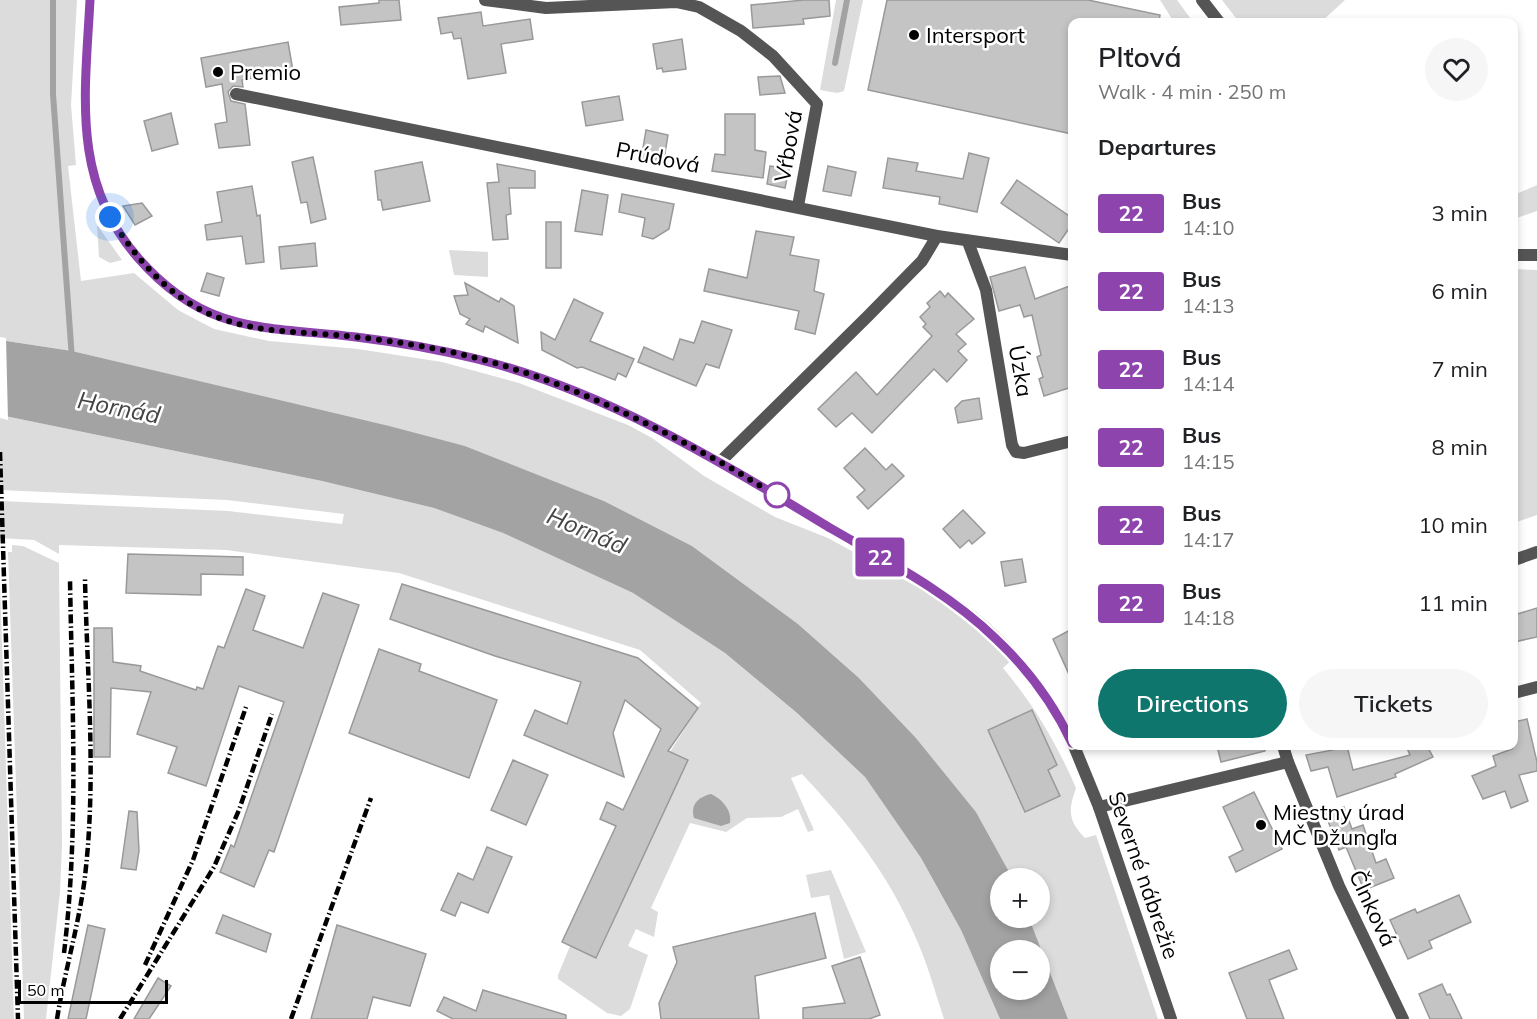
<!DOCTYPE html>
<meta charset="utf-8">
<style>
body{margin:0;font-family:Mulish,sans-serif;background:#f6f6f6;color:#202124;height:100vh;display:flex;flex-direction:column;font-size:22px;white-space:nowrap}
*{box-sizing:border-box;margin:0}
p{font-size:20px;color:#757577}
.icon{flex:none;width:33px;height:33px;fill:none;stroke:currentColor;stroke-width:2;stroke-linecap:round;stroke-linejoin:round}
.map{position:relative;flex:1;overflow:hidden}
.sheet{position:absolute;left:1068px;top:18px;width:450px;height:732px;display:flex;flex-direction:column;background:#fff;border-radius:12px;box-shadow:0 3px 9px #0003}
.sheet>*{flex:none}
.badge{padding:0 12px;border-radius:4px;font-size:21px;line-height:39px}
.tools{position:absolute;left:990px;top:868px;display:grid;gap:12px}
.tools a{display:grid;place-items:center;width:60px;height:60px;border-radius:50%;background:#fff;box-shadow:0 3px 9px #0003;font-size:30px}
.scale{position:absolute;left:18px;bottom:15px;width:150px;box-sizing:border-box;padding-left:6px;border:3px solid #000;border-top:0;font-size:16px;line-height:21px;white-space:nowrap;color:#000;-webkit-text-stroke:4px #fff;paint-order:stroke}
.you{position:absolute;width:30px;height:30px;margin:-15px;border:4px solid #fff;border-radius:50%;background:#1a73e8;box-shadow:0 0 0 9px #1a73e833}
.map>.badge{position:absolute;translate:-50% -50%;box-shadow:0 0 0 3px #fff}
h2{padding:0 30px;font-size:22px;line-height:54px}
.round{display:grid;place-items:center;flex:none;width:63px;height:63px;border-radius:32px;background:#f6f6f6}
.headline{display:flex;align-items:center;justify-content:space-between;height:102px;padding:0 30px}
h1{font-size:28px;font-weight:600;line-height:45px}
.cta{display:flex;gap:12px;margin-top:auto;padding:12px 30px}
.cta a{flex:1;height:69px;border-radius:36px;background:#0f766e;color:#fff;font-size:24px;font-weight:600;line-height:69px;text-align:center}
.cta a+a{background:#f6f6f6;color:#202124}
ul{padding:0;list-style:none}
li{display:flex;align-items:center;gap:18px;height:78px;padding:0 30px}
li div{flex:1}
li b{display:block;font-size:22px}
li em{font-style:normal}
li .badge{min-width:66px;font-weight:700;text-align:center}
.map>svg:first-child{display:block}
.green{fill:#dcdcdc}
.water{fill:#a3a3a3;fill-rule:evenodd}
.pier{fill:#fff}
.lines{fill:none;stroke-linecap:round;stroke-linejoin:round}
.stream{stroke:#a3a3a3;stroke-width:6}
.building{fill:#c4c4c4;stroke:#999;stroke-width:1.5}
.street{stroke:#555;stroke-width:12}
.rail{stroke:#000;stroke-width:4.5;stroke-dasharray:9 3 1.5 3;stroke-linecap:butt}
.line-casing{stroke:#fff;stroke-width:14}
.line{stroke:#8e44ad;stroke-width:9}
.walk{stroke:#000;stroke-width:6;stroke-dasharray:0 10.8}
.poi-dot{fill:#000;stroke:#fff;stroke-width:2}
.stop-dot{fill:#fff;stroke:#8e44ad;stroke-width:3}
.labels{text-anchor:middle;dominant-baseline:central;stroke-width:5;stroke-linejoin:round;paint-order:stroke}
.poi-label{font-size:22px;fill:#000;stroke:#fff;text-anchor:start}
.street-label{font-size:22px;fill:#000;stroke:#fff}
.water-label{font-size:24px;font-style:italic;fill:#444;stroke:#fff}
</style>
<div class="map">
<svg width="1537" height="1019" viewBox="0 0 1537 1019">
<rect width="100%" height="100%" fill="#fff"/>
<g class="green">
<path d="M0 0H77L71 105 76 165 68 166 81 281 134 273 178 310 214 329 269 341 358 349 442 362 519 383 628 425 652 438 704 476 775 517 828 538 972 617 1014 658 1003 668C1034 705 1057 744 1076 788 1068 810 1068 821 1085 838L1096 835 1158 1019H1068L1029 918H1040V879H1013L976 812 916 738 859 678 798 624 692 546 604 501 465 446 72 351 0 340Z"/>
<polygon points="836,0 863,0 844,91 837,93 820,90"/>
<polygon points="1160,0 1177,0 1193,22 1174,22"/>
<polygon points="1222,0 1345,0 1321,22 1239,22"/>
<polygon points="1537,185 1537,211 1514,219 1514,195"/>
<polygon points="97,225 122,260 110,263 99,257"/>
<polygon points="449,250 488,252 488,277 454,275"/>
<polygon points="1514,269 1537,270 1537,515 1514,523"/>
<path d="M0 415 322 481 434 508 503 533 633 593 725 653 797 713 865 777 921 858 961 930 1000 1019H944C935 992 927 962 915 936 889 875 847 821 802 774L791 778 814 830 808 832 798 809 781 817 747 818 726 832 690 823 651 908 658 912 654 937 636 929 628 946 648 955 630 1009 621 1016 607 1013 558 979V975L570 946 597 958 687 761 670 752 701 703 640 650 399 573 226 550 59 545V554L34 540 0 538V501L228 511 342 524 344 514 227 500 0 490Z"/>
<polygon points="12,545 23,546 59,563 62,844 60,892 46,1019 24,1019 8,552 12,552"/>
<polygon points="0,582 14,1019 0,1019"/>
<polygon points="831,870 866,952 844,959 829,895 811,898 806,875"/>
</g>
<g class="water">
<path d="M0 340 72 351 389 426 465 446 604 501 692 546 798 624 859 678 916 738 976 812 1013 879H1000V918H1029L1068 1019H1000L961 930 921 858 865 777 797 713 725 653 633 593 503 533 434 508 322 481 0 415ZM1000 951H1040V990H1000Z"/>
<path d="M711 794C722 799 732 810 730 823L721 826 694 818C690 805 698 797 711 794Z"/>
</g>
<polygon class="pier" points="0,337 6,338 8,420 0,418"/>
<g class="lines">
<g class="stream">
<polyline points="53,0 53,94 72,359"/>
<polyline points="835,63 847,0"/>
</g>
</g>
<g class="building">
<polygon points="379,0 399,0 401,20 341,25 339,7 379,3"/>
<polygon points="804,0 829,0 830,16 803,19 804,24 753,28 751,5"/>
<polygon points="887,0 1088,0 1160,15 1159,22 1072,22 1072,134 868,90"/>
<polygon points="481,12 483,26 530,19 533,39 501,44 506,73 468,79 461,38 454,39 452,32 441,34 438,18"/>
<polygon points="682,39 686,69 663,72 662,68 657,69 653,44"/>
<polygon points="288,42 293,71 242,80 243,87 233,86 228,92 231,101 245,104 250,145 219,148 215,124 227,122 222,84 206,87 201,58"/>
<polygon points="780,76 785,93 760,95 758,77"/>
<polygon points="619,96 623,120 586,126 582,102"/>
<polygon points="171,113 178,144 152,151 144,121"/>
<polygon points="725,114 755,114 755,150 766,152 763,178 712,171 715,154 725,155"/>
<polygon points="646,130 668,135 663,165 641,160"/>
<polygon points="969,153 989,158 977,212 939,204 940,197 883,188 888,158 918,163 916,171 963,179"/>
<polygon points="313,157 326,219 311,223 307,202 301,203 292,162"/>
<polygon points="422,162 430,201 383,210 381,200 378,200 375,171"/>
<polygon points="497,164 535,171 535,188 509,188 511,214 506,215 508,239 493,240 487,183 499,182"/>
<polygon points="770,166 789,169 785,188 767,184"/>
<polygon points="828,166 856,172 851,196 823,191"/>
<polygon points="1017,180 1072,218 1072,224 1059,243 1001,203"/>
<polygon points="252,186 257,216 260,215 264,262 246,264 242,236 207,240 205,225 222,222 217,192"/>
<polygon points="582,190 608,195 602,235 575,231"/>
<polygon points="622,194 674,204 669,229 653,239 642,236 645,218 619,212"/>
<polygon points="142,203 152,216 135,225 123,206"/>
<rect x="546" y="222" width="15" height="46"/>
<polygon points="756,231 794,237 790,255 819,260 814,291 824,294 815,334 795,329 799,311 704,291 709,269 747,278"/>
<polygon points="315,243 317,266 281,269 279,247"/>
<polygon points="1025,267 1035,299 1072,285 1072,387 1044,396 1039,379 1043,377 1037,357 1041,355 1032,315 1024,317 1020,305 999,311 990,277"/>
<polygon points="207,273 224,278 219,296 201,291"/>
<polygon points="465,283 499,302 501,298 514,306 518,343 485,326 483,332 466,324 470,319 460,314 454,296 468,295"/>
<polygon points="940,291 945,297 948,293 974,319 956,334 966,344 958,351 967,360 947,382 934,369 872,433 852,413 836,427 818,409 856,372 877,395 932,336 923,327 926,324 920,317 930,307 927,303"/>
<polygon points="574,299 603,313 590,341 634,359 626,377 618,373 615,380 582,367 577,368 542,350 541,332 555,340"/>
<polygon points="702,321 732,330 719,368 706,364 696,386 638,362 644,347 673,360 680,339 694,343"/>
<polygon points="979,398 982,419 958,423 955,408 962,401"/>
<polygon points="865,448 886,470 892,464 904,476 868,509 857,497 865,490 844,468"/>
<polygon points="963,510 985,533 972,544 969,540 960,548 943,529"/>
<polygon points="128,554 243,557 243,575 201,574 201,595 126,593"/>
<polygon points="1022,559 1026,582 1005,586 1001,562"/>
<polygon points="402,584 638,658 698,708 668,751 688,760 596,958 562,942 616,826 600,819 607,802 623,810 661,729 625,700 613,733 624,777 524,735 535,710 567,724 581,682 495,656 390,619"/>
<polygon points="246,589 265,596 253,630 303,648 323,593 359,605 274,852 269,850 254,887 220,872 231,845 234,847 284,702 239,686 206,786 168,773 177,747 137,734 151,692 111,688 110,757 94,757 94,628 112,628 113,662 141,666 140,671 196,690 197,687 203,689 218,646 224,648"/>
<polygon points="1537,608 1537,637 1514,642 1514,615"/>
<polygon points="1072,629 1072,681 1053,639"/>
<polygon points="379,649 421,664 419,671 497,700 469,778 349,733"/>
<polygon points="1032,710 1057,765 1048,770 1060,796 1025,812 988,730"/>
<polygon points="1527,719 1537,762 1537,771 1519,775 1528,801 1511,808 1505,791 1483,799 1472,776 1496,766 1493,756 1512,749 1514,722"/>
<polygon points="1217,746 1265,746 1265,751 1221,762"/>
<polygon points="1332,746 1347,746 1353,770 1410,755 1406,746 1427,746 1433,757 1395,774 1396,777 1337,797 1328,767 1311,771 1306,755 1333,750"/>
<polygon points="513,760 548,775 526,825 491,810"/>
<polygon points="1254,792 1282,849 1236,872 1229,857 1243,850 1223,807"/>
<polygon points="1344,807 1352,829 1363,825 1376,863 1386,859 1394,878 1364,890 1346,847 1339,850 1325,813"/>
<polygon points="129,811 137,812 139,851 136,870 121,868"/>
<polygon points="487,847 512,857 488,913 461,902 455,916 441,910 458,873 473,880"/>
<polygon points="1459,895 1471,922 1429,941 1432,948 1408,959 1390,920 1415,909 1417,913"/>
<polygon points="815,913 826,958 755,976 759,1019 661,1019 659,1003 677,962 673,947"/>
<polygon points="223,915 271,934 266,952 216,933"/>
<polygon points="88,925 105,929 86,1019 68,1019"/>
<polygon points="337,925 426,954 410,1006 373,997 367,1019 311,1019"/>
<polygon points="1289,950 1297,969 1269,980 1284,1019 1247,1019 1229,973"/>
<polygon points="860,957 880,1015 869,1019 803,1019 803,1008 845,1003 832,966"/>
<polygon points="158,978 171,986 149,1019 134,1019"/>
<polygon points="1442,984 1447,995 1450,994 1462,1019 1430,1019 1419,994"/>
<polygon points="483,990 566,1015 566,1019 453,1019 437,1011 444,997 476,1011"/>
</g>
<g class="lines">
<g class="street">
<path d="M90 0C85 95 71 181 139 259 204 334 267 326 356 337 397 341 437 349 477 359 602 390 711 456 821 522 871 552 924 580 971 616 1013 649 1049 695 1072 743"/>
<polyline points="485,0 546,8 676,2 699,7 741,31 773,56 817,104 798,206"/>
<polyline points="1202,0 1219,22"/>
<polyline points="236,94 937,236 1072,255"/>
<polyline points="968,242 986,290 1012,445 1016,452 1024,453 1072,441"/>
<polyline points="1514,255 1537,255"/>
<polyline points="720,462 868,316 922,261 937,236"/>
<polyline points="1514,560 1537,552"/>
<polyline points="1514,693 1537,687"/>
<polyline points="1074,746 1099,807 1171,1019"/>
<polyline points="1283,746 1288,762 1339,886 1403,1019"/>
<polyline points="1099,807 1288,762"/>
</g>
<g class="rail">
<polyline points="0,452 18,1019"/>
<path d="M64 953C79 829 72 704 70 579"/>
<polyline points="145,965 193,860 246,707"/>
<path d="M57 1019C65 968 81 919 86 867 96 772 87 674 85 579"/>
<polyline points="120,1019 214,867 239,810 272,714"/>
<polyline points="291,1019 371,798"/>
</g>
</g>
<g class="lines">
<g class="line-casing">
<path id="line" d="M90 0C85 95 71 182 139 259 206 335 265 326 356 337 397 342 437 349 477 359 606 391 719 461 832 529 889 562 949 593 996 639 1027 668 1054 705 1072 743"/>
</g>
<use href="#line" class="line"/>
<path class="walk" d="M110 217C136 259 170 299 217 317 257 333 305 332 347 336 405 342 465 352 520 371 590 394 654 426 718 461 738 471 757 485 777 495"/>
</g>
<g class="poi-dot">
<circle cx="914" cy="35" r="6"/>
<circle cx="218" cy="72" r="6"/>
<circle cx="1261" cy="825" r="6"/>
</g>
<circle class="stop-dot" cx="777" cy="495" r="12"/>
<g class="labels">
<g class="poi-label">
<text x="926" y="35">Intersport</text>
<text x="230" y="72">Premio</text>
<text x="1273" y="812">Miestny úrad<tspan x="1273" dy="25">MČ Džungľa</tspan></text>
</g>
<g class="street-label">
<text transform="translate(788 146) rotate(-80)">Vŕbová</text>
<text transform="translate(658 157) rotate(11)">Prúdová</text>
<text transform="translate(1021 371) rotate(80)">Úzka</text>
<text transform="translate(1144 875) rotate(71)">Severné nábrežie</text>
<text transform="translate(1373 908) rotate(65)">Člnková</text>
</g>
<g class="water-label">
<text transform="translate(119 407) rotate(11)">Hornád</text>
<text transform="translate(587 530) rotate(23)">Hornád</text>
</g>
</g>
</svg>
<div class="tools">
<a>+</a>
<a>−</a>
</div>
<div class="scale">50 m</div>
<div class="you" style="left:110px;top:217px"></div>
<b class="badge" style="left:880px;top:557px;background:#8e44ad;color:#fff">22</b>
<section class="sheet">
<div class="headline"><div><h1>Plťová</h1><p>Walk · 4 min · 250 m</p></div><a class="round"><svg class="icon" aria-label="heart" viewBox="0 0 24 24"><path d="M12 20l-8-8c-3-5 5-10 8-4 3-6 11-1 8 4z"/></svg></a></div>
<h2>Departures</h2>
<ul>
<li><span class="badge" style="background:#8e44ad;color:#fff">22</span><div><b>Bus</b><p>14:10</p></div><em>3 min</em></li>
<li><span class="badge" style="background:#8e44ad;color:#fff">22</span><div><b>Bus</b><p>14:13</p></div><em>6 min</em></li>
<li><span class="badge" style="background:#8e44ad;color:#fff">22</span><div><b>Bus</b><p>14:14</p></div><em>7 min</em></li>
<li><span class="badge" style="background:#8e44ad;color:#fff">22</span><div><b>Bus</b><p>14:15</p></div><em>8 min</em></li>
<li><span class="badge" style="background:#8e44ad;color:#fff">22</span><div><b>Bus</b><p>14:17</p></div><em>10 min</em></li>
<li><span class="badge" style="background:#8e44ad;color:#fff">22</span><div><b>Bus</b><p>14:18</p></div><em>11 min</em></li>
</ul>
<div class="cta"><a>Directions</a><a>Tickets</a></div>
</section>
</div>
